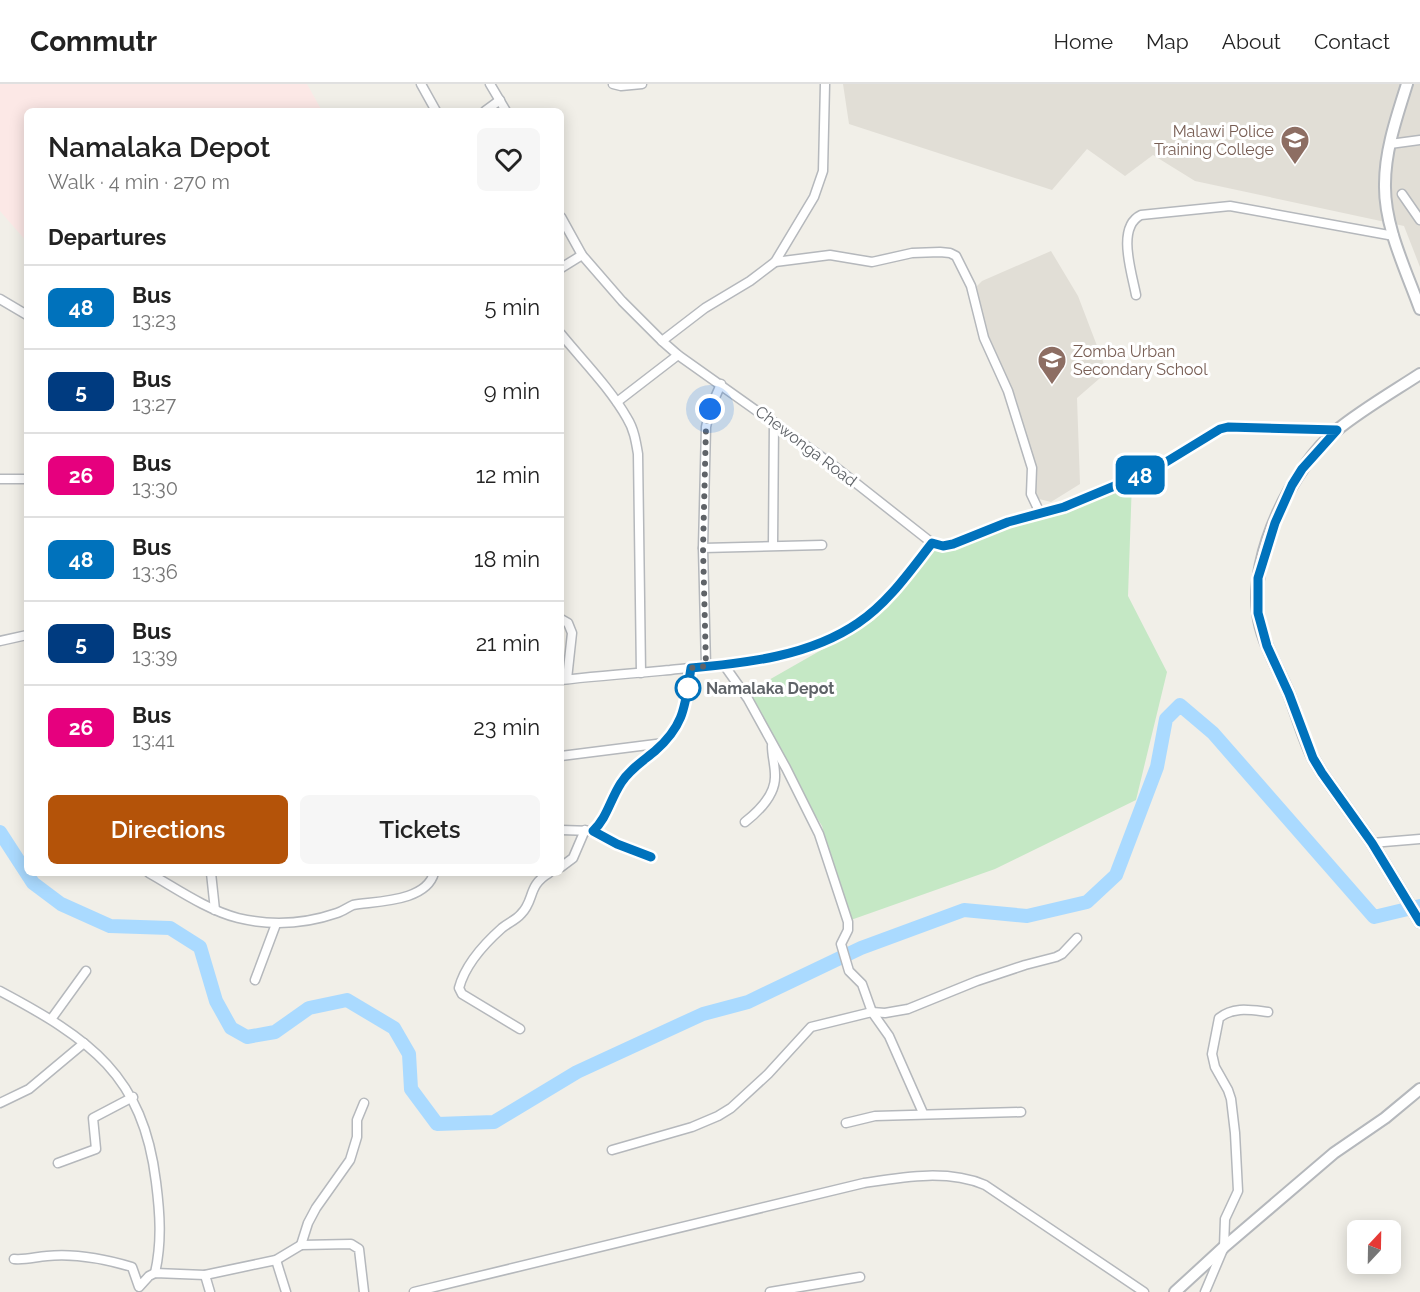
<!DOCTYPE html>
<meta charset="utf-8">
<style>
body{margin:0;font-family:Raleway,sans-serif;background:#f6f6f6;color:#222;height:100vh;display:flex;flex-direction:column;font-size:22px;white-space:nowrap}
*{box-sizing:border-box;margin:0}
p{font-size:20px;color:#767676}
.icon{flex:none;width:33px;height:33px;fill:none;stroke:currentColor;stroke-width:2;stroke-linecap:round;stroke-linejoin:round}
.map{position:relative;flex:1;overflow:hidden}
.details{position:absolute;left:24px;top:24px;width:540px;height:768px;display:flex;flex-direction:column;background:#fff;border-radius:9px;box-shadow:0 3px 15px #0003}
.details>*{flex:none}
.badge{padding:0 12px;border-radius:9px;font-size:21px;line-height:39px}
.needle{width:39px;rotate:22deg}
.tools{position:absolute;left:1347px;top:1136px;display:grid;gap:12px}
.tools a{display:grid;place-items:center;width:54px;height:54px;border-radius:9px;background:#fff;box-shadow:0 3px 15px #0003;font-size:30px}
.you{position:absolute;width:30px;height:30px;margin:-15px;border:4px solid #fff;border-radius:50%;background:#1a73e8;box-shadow:0 0 0 9px #1a73e833}
.map>.badge{position:absolute;translate:-50% -50%;box-shadow:0 0 0 3px #fff}
h2{padding:0 24px;font-size:22px;line-height:54px}
.round{display:grid;place-items:center;flex:none;width:63px;height:63px;border-radius:9px;background:#f6f6f6}
.summary{display:flex;align-items:center;justify-content:space-between;height:102px;padding:0 24px}
h1{font-size:28px;font-weight:600;line-height:45px}
.action{display:flex;gap:12px;margin-top:auto;padding:12px 24px}
.action a{flex:1;height:69px;border-radius:9px;background:#b45309;color:#fff;font-size:24px;font-weight:600;line-height:69px;text-align:center}
.action a+a{background:#f6f6f6;color:#222}
ul{padding:0;list-style:none}
li{display:flex;align-items:center;gap:18px;height:84px;padding:0 24px;border-top:2px solid #e0e0e0}
li div{flex:1}
li b{display:block;font-size:22px}
li em{font-style:normal}
li .badge{min-width:66px;font-weight:700;text-align:center}
header{display:flex;align-items:center;gap:36px;box-sizing:border-box;height:84px;padding:0 30px;background:#fff;border-bottom:2px solid #e0e0e0}
header strong{font-size:28px}
nav{display:flex;gap:33px;margin-inline-start:auto;font-size:21px}
.map>svg:first-child{display:block}
.education{fill:#e1ded6}
.medical{fill:#fce8e6}
.green{fill:#c5e8c5}
.lines{fill:none;stroke-linecap:round;stroke-linejoin:round}
.river{stroke:#aadaff;stroke-width:14}
.minor-casing{stroke:#b5b8bc;stroke-width:11}
.tertiary-casing{stroke:#b5b8bc;stroke-width:14}
.minor{stroke:#fff;stroke-width:8}
.tertiary{stroke:#fff;stroke-width:10}
.line-casing{stroke:#fff;stroke-width:14}
.line{stroke:#0072bc;stroke-width:9}
.walk{stroke:#5f6368;stroke-width:6;stroke-dasharray:0 10.8}
.stop-dot{fill:#fff;stroke:#0072bc;stroke-width:3}
.labels{text-anchor:middle;dominant-baseline:central;stroke-width:6;stroke-linejoin:round;paint-order:stroke}
.education-label{font-size:16px;fill:#785e54;stroke:#fff;text-anchor:end}
.street-label{font-size:16px;fill:#5f6368;stroke:#fff}
.stop-label{font-size:16px;font-weight:bold;fill:#5f6368;stroke:#fff;text-anchor:start}
</style>
<header>
<strong>Commutr</strong>
<nav><a>Home</a><a>Map</a><a>About</a><a>Contact</a></nav>
</header>
<div class="map">
<svg width="1420" height="1208" viewBox="0 0 1420 1208">
<rect width="100%" height="100%" fill="#f1efe8"/>
<g class="education">
<polygon points="843,0 1420,0 1420,183 1404,142 1195,97 1153,71 1125,92 1087,65 1052,106 849,40"/>
<polygon points="1051,167 1078,212 1107,288 1077,314 1080,400 1051,418 1035,414 1029,369 1016,314 987,248 976,203 982,197"/>
</g>
<polygon class="medical" points="0,0 307,0 322,27 27,27 27,158 0,127"/>
<polygon class="green" points="1132,397 1128,512 1167,588 1136,716 995,785 848,837 822,742 739,608 767,597 874,536 931,466"/>
<g class="lines">
<polyline class="river" points="0,748 33,799 61,820 110,842 170,844 200,863 216,917 231,944 247,953 275,948 309,924 347,916 394,944 409,970 411,1005 437,1040 494,1038 577,988 703,930 748,918 861,864 964,826 1027,832 1087,818 1116,791 1157,683 1166,635 1180,621 1213,649 1374,833 1420,822"/>
<g class="minor-casing">
<g id="minor">
<polyline points="421,0 436,27"/>
<polyline points="490,0 506,27"/>
<polyline points="613,0 621,2 642,0"/>
<polyline points="485,27 500,16"/>
<polyline points="1390,60 1420,56"/>
<polyline points="1402,110 1420,136"/>
<polyline points="561,133 582,171 622,217 662,257 678,271 833,381 932,459 943,462 953,460 1008,438 1064,423 1153,386 1220,345 1228,343 1337,346"/>
<polyline points="775,178 830,171 872,178 912,169 940,168 950,169 956,172 971,202 984,254 1008,307 1032,384 1031,410 1040,429"/>
<polyline points="561,184 582,171"/>
<path d="M1136 211C1132 189 1116 143 1141 131L1230 122 1394 152"/>
<polyline points="0,215 27,231"/>
<path d="M561 250C583 277 610 304 627 334 634 345 636 358 638 370L641 589"/>
<polyline points="662,257 705,224 750,197 775,178 814,113 823,87 825,0"/>
<polyline points="617,318 678,271"/>
<polyline points="0,395 27,395"/>
<polyline points="773,461 774,338"/>
<polyline points="703,464 822,461"/>
<polyline points="561,535 568,539 572,549 567,595"/>
<polyline points="0,557 27,551"/>
<polyline points="724,581 748,615 786,684 819,750 848,838 848,846 841,860 849,887 862,900 872,928 889,952 923,1029"/>
<polyline points="706,582 703,464 706,343 710,325 721,300"/>
<path d="M561 596C597 592 634 589 670 586 733 579 804 577 858 539 888 518 910 487 932 459"/>
<polyline points="561,672 664,659"/>
<path d="M745 738C759 727 776 710 775 691 775 681 772 672 772 662"/>
<path d="M561 746 593 747C607 734 610 715 621 699 628 687 640 679 651 670 685 642 684 625 691 584"/>
<polyline points="593,747 617,760 651,773"/>
<polyline points="1372,759 1420,755"/>
<polyline points="561,783 573,774 585,746"/>
<path d="M149 789C177 805 207 826 238 834 271 842 305 840 337 829 343 827 348 823 353 821 376 817 426 818 434 789"/>
<polyline points="211,789 215,826"/>
<polyline points="255,896 276,840"/>
<path d="M0 907C90 955 143 991 156 1098 160 1129 162 1158 155 1189"/>
<polyline points="52,934 86,887"/>
<path d="M520 945 462 910 459 904C465 881 484 860 502 844 508 839 516 836 521 830 535 816 527 802 549 789"/>
<polyline points="0,1019 29,1005 84,959"/>
<polyline points="846,1039 875,1032 1021,1028"/>
<polyline points="612,1066 692,1043 718,1032 731,1024 768,990 811,943 872,928 885,929 908,925 977,897 1025,881 1056,873 1062,870 1077,854"/>
<polyline points="58,1079 96,1065 93,1034 133,1013"/>
<polyline points="301,1161 308,1139 316,1124 350,1076 357,1053 357,1036 364,1019"/>
<path d="M14 1175C26 1176 35 1173 47 1172 76 1169 105 1175 132 1183L139 1203 149 1192 155 1189 205 1191 276 1176 301 1161 351 1160 359 1165 364 1208"/>
<polyline points="276,1176 286,1208"/>
<polyline points="205,1191 210,1208"/>
<path d="M414 1208 864 1099C903 1093 947 1085 985 1101L1144 1208"/>
<polyline points="770,1208 860,1193"/>
<path d="M1205 1208 1224 1163 1225 1135 1238 1107 1235 1049 1231 1015 1228 1006 1215 983 1212 970 1219 934C1234 922 1251 926 1268 928"/>
</g>
</g>
<g class="tertiary-casing">
<g id="tertiary">
<path d="M1407 0C1397 32 1385 66 1385 100 1384 142 1406 186 1420 225"/>
<path d="M1420 290C1394 307 1360 327 1337 346 1292 384 1250 470 1258 529 1261 557 1278 583 1289 610 1297 631 1303 653 1313 674L1322 689 1372 759 1420 838"/>
<polyline points="1175,1208 1224,1163 1334,1069 1385,1034 1420,1005"/>
</g>
</g>
<use href="#minor" class="minor"/>
<use href="#tertiary" class="tertiary"/>
</g>
<g class="lines">
<g class="line-casing">
<path id="line" d="M651 773 617 760 593 747C607 734 610 716 621 699 629 686 643 677 655 667 685 641 685 621 691 584 747 579 810 572 858 539 888 519 910 487 932 459L943 462 953 460 1008 438 1064 423 1153 386 1220 345 1228 343 1337 346 1302 385 1292 401 1275 439 1258 494V529L1267 562 1289 610 1313 674 1322 689 1372 759 1420 838"/>
</g>
<use href="#line" class="line"/>
<polyline class="walk" points="688,604 691,584 706,582 703,464 706,343 710,325"/>
</g>
<defs>
<g id="university-pin" transform="scale(1.5)"><path d="M0 17L-7.5 6A9.5 9.5 0 1 1 7.5 6Z" fill="#8d6e63" stroke="#fff"/><path d="M0-5L7-2L0 1L-7-2ZM-4 1L0 2.5L4 1V4Q0 6-4 4Z" fill="#fff"/></g>
<g id="school-pin" transform="scale(1.5)"><path d="M0 17L-7.5 6A9.5 9.5 0 1 1 7.5 6Z" fill="#8d6e63" stroke="#fff"/><path d="M0-5L7-2L0 1L-7-2ZM-4 1L0 2.5L4 1V4Q0 6-4 4Z" fill="#fff"/></g>
</defs>
<g fill-rule="evenodd">
<use href="#university-pin" x="1295" y="56"/>
<use href="#school-pin" x="1052" y="276"/>
</g>
<circle class="stop-dot" cx="688" cy="604" r="12"/>
<g class="labels">
<g class="education-label">
<text x="1274" y="47">Malawi Police<tspan x="1274" dy="18">Training College</tspan></text>
<text x="1073" y="267" text-anchor="start">Zomba Urban<tspan x="1073" dy="18">Secondary School</tspan></text>
</g>
<g class="street-label">
<text transform="translate(806 362) rotate(37)">Chewonga Road</text>
</g>
<g class="stop-label">
<text x="706" y="604">Namalaka Depot</text>
</g>
</g>
</svg>
<div class="tools">
<a><svg class="needle" viewBox="-14 -14 28 28"><path d="M0-13l5 13h-10z" fill="#e53935"/><path d="M0 13l5-13h-10z" fill="#767676"/></svg></a>
</div>
<div class="you" style="left:710px;top:325px"></div>
<b class="badge" style="left:1140px;top:391px;background:#0072bc;color:#fff">48</b>
<section class="details">
<div class="summary"><div><h1>Namalaka Depot</h1><p>Walk · 4 min · 270 m</p></div><a class="round"><svg class="icon" aria-label="heart" viewBox="0 0 24 24"><path d="M12 20l-8-8c-3-5 5-10 8-4 3-6 11-1 8 4z"/></svg></a></div>
<h2>Departures</h2>
<ul>
<li><span class="badge" style="background:#0072bc;color:#fff">48</span><div><b>Bus</b><p>13:23</p></div><em>5 min</em></li>
<li><span class="badge" style="background:#003b80;color:#fff">5</span><div><b>Bus</b><p>13:27</p></div><em>9 min</em></li>
<li><span class="badge" style="background:#e6007e;color:#fff">26</span><div><b>Bus</b><p>13:30</p></div><em>12 min</em></li>
<li><span class="badge" style="background:#0072bc;color:#fff">48</span><div><b>Bus</b><p>13:36</p></div><em>18 min</em></li>
<li><span class="badge" style="background:#003b80;color:#fff">5</span><div><b>Bus</b><p>13:39</p></div><em>21 min</em></li>
<li><span class="badge" style="background:#e6007e;color:#fff">26</span><div><b>Bus</b><p>13:41</p></div><em>23 min</em></li>
</ul>
<div class="action"><a>Directions</a><a>Tickets</a></div>
</section>
</div>
